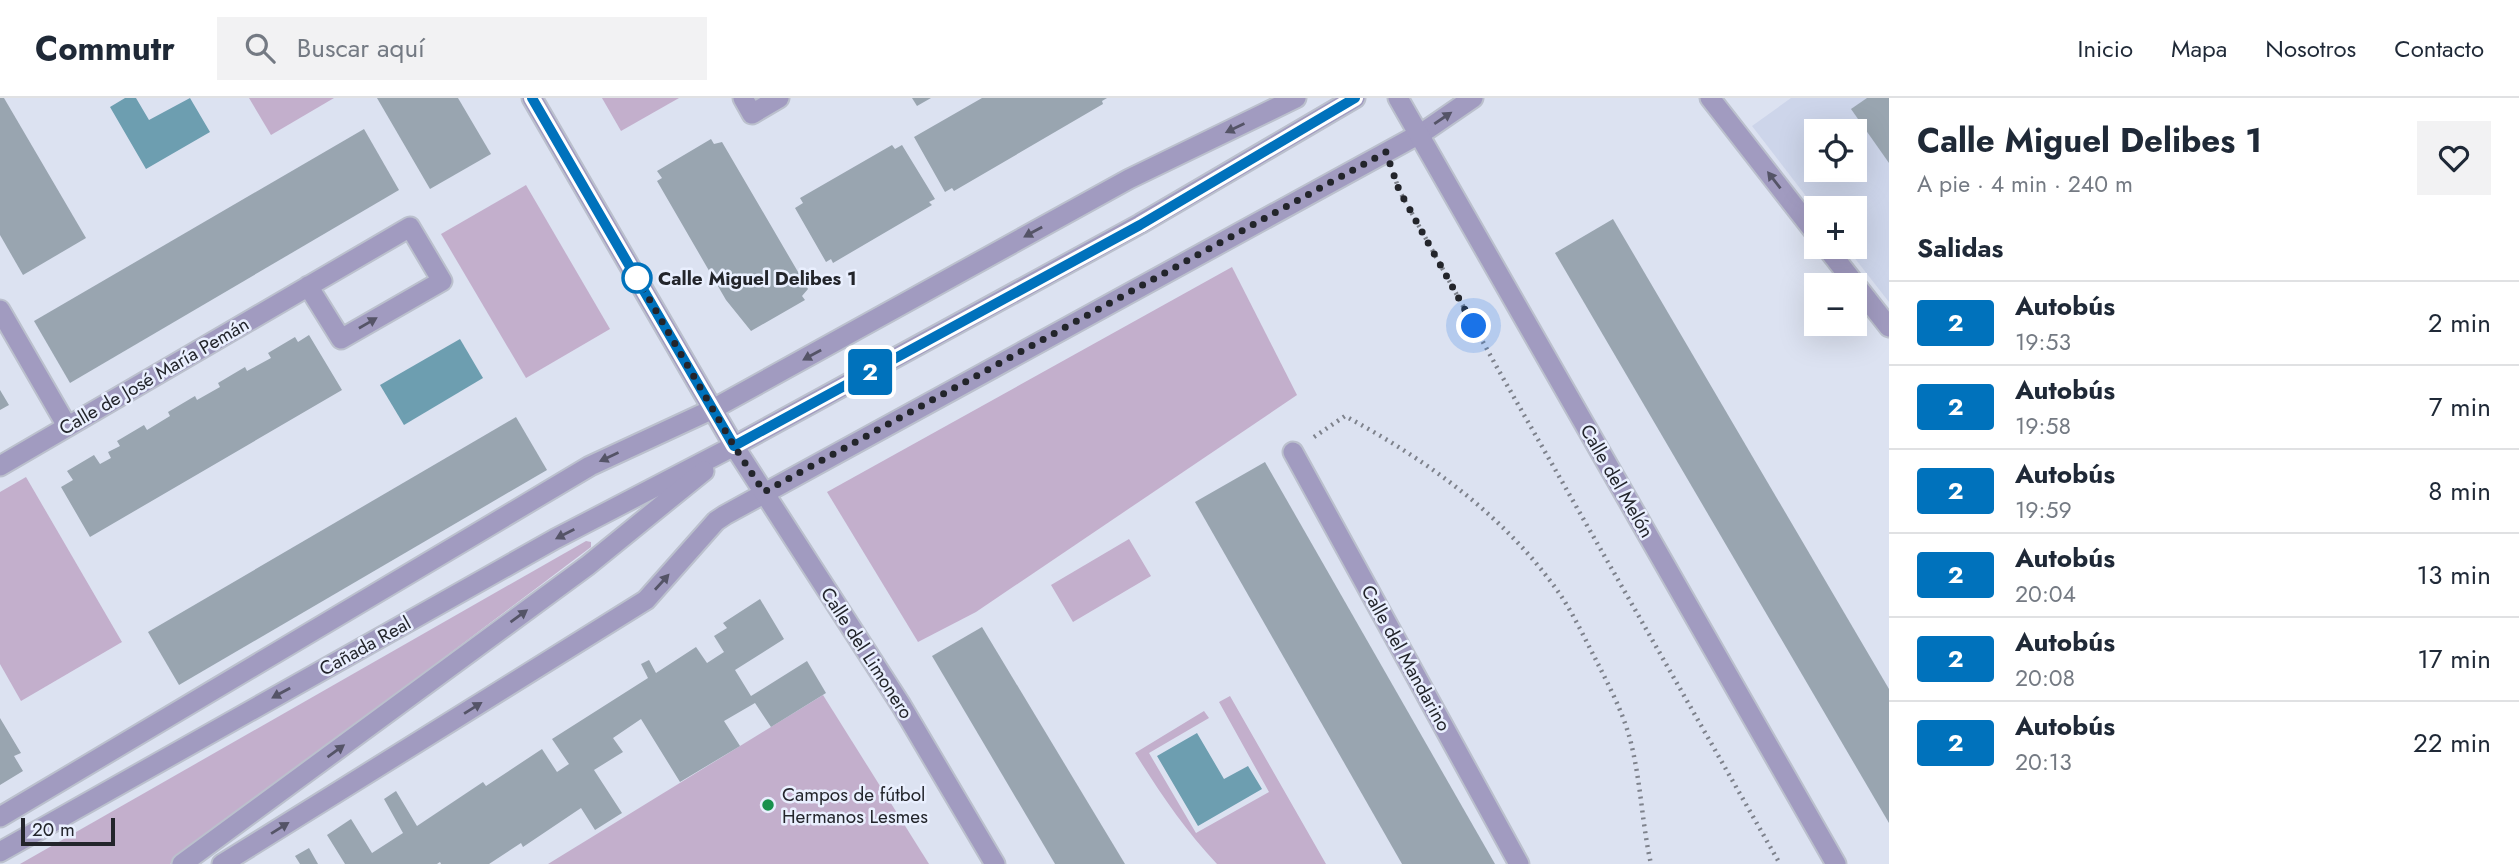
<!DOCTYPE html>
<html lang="es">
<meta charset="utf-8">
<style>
body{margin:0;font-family:Jost,sans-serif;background:#f2f2f3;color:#1f2937;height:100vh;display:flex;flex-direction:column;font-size:26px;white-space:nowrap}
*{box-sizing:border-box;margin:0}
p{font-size:23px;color:#747a83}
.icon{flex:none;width:38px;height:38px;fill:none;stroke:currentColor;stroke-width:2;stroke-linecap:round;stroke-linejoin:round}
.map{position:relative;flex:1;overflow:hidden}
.drawer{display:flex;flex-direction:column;background:#fff;width:630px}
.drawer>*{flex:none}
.badge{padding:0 14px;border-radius:5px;font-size:24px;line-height:46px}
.buttons{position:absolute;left:1804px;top:21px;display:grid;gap:14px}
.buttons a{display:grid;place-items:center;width:63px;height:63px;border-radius:0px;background:#fff;box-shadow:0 7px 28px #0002;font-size:35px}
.scale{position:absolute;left:21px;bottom:18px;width:94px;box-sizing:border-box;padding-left:7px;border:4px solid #23252b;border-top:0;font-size:19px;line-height:24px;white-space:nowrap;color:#23252b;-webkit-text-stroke:5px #e9effe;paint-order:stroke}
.you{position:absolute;width:35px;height:35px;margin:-18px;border:5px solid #fff;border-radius:50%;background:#1a73e8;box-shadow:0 0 0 10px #1a73e833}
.map>.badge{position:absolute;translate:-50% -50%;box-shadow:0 0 0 4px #fff}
h2{padding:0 28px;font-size:26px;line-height:63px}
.round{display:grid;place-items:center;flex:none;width:74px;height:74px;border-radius:0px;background:#f2f2f3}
.overview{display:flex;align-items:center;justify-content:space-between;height:119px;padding:0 28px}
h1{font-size:33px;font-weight:700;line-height:52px}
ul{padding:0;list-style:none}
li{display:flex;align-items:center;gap:21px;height:84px;padding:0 28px;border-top:2px solid #e0e1e3}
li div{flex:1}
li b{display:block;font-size:26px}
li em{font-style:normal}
li .badge{min-width:77px;font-weight:700;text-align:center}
header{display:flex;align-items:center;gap:42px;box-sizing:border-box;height:98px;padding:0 35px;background:#fff;border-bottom:2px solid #e0e1e3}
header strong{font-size:33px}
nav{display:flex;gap:38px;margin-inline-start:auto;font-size:24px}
.search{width:490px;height:63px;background:#f2f2f3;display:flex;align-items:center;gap:18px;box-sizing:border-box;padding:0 24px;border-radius:0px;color:#747a83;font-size:26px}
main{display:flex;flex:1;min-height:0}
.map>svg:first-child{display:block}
.built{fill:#cdd5ea;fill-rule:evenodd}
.green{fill:#c3afcc}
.water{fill:#6d9eb0}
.building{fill:#99a5b0}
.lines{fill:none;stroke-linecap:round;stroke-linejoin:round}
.service-casing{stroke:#bbc0cd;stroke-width:23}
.minor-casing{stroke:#bbc0cd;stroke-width:23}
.tertiary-casing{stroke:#bbc0cd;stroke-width:23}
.path{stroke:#7e828c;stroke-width:4.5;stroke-dasharray:2 5;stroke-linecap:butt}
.service{stroke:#a19bc0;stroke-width:19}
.minor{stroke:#a19bc0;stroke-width:19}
.tertiary{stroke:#a19bc0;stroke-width:19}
.oneway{fill:#555467}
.line-casing{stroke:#fff;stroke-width:16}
.line{stroke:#0072bc;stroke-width:10}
.walk{stroke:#23252b;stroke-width:7;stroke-dasharray:0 12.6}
.stop-dot{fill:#fff;stroke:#0072bc;stroke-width:3.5}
.poi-dot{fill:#19914d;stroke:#e9effe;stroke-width:2.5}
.labels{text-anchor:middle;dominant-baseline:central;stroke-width:5;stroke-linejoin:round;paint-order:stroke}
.stop-label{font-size:19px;font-weight:bold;fill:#23252b;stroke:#e9effe;text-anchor:start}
.street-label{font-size:19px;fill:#23252b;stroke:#e9effe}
.poi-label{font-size:19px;fill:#23252b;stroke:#e9effe;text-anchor:start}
</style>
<header>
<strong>Commutr</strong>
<div class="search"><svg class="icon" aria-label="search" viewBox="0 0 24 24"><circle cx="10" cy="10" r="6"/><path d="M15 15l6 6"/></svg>Buscar aquí</div>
<nav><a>Inicio</a><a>Mapa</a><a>Nosotros</a><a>Contacto</a></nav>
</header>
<main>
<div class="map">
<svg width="1889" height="766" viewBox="0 0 1889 766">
<rect width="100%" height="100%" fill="#dce2f1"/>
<path class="built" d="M1791 0H1889V204L1846 149H1855V110L1816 111 1752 28ZM1816 33H1855V72H1816Z"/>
<g class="green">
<polygon points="249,0 334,0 271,37"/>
<polygon points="602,0 679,0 621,33"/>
<polygon points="526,87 610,231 526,280 441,136"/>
<polygon points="1232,169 1297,297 976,514 918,544 827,394"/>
<polygon points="26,379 122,544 21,603 0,566 0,394"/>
<polygon points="1129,441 1151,478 1073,524 1051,487"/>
<polygon points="586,443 591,444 591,449 170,766 20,766"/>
<polygon points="823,597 929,766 548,766"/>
<path d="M1230 598 1326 766H1217C1185 732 1160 695 1135 655L1204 613 1209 620 1149 655 1196 735 1269 694 1219 604Z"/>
</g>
<g class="water">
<polygon points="125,0 136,0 149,22 190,0 210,34 146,71 110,9"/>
<polygon points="460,241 483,280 404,327 380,287"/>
<polygon points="1197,635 1224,681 1248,668 1262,691 1198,728 1157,658"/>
</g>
<g class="building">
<polygon points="0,0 4,0 86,140 23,177 0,137"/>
<polygon points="377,0 458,0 491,56 430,91"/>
<polygon points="912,0 931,0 917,8"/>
<polygon points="982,0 1107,0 1102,3 1103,6 954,93 952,90 945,94 914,39"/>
<polygon points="1867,0 1889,0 1889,65 1851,11"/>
<polygon points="364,31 399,92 70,285 34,223"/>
<polygon points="711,41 714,46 722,44 808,191 802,198 805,202 751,233 726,202 657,83 662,80 657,73"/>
<polygon points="892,47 895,51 902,47 935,101 929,104 932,107 833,165 831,161 826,164 795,110 803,105 800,100"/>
<polygon points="1613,121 1889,591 1889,725 1555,155"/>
<polygon points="309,237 342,292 90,439 61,389 73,382 67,373 94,357 100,366 111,360 108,354 120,348 117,343 144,327 147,332 170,318 168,314 195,298 197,302 220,289 218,285 245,269 247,273 271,260 268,255 295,239 298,244"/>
<polygon points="0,292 9,307 0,312"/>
<polygon points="516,319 547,372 179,587 148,534"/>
<polygon points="1265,364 1495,766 1402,766 1195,404"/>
<polygon points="760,501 784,541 735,572 751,598 807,563 826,595 771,629 755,605 724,623 740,648 680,684 641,621 613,640 623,654 594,672 622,715 595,732 581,710 523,749 521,745 489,766 441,766 440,764 437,766 345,766 327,737 351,721 372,755 403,735 384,701 396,693 417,728 483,684 486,688 542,651 557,674 569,666 552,641 648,580 641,566 649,562 656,575 696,549 707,565 724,554 714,538 727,530 723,525"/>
<polygon points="982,529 1125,766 1055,766 932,558"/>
<polygon points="0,620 21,655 14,658 23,673 0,687"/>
<polygon points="309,750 318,766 300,766 295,758"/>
</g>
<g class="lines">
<g class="service-casing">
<g id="service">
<polyline points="0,719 590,368 713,311 1129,81 1296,0"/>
<polyline points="222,766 646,502 716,423 725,417 1425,33 1473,0"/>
</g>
</g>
<g class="minor-casing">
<g id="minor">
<polyline points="743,0 752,16 779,0"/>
<polyline points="1398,0 1836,766"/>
<polyline points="1710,0 1816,136"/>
<polyline points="1826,149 1889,229"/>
<polyline points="0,212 67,328"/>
<polyline points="734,348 901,607 995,766"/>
<polyline points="1293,354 1519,766"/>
<polyline points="0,368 410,129 442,183 341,241 308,188"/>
</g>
</g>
<g class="tertiary-casing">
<g id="tertiary">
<polyline points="532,0 734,348"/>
<polyline points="0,754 555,441 734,348 1140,126 1355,0"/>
<polyline points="182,766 587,468 704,373"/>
</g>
</g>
<g class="path">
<polyline points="1394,77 1399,92 1499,273 1780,766"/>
<path d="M1314 339 1345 318C1427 362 1502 416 1557 492 1572 513 1584 539 1596 562 1609 588 1624 616 1631 645 1641 685 1642 726 1651 766"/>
</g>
<use href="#service" class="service"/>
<use href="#minor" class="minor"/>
<use href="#tertiary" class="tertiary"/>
</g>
<defs><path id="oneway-solid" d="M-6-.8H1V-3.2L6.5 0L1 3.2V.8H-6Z" transform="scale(1.75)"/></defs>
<g class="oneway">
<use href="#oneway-solid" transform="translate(1443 20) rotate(-34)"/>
<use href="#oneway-solid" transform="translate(1235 30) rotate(154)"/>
<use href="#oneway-solid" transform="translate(1774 82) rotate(-128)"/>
<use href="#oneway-solid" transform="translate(1033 134) rotate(151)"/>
<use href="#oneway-solid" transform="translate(368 225) rotate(-30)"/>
<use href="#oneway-solid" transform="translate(812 257) rotate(151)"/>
<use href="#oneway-solid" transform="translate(609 359) rotate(155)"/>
<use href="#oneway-solid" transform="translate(565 436) rotate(153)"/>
<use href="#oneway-solid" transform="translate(662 484) rotate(-48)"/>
<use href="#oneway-solid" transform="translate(519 518) rotate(-36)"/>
<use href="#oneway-solid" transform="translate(281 595) rotate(151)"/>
<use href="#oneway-solid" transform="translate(473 610) rotate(-32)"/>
<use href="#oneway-solid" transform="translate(336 653) rotate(-36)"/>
<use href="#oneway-solid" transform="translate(280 730) rotate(-32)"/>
</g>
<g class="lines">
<g class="line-casing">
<polyline id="line" points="532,0 734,348 1140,127 1355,0"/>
</g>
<use href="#line" class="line"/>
<polyline class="walk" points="637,180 734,348 764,394 1386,54 1399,92 1474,228"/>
</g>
<circle class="stop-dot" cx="637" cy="180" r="14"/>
<circle class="poi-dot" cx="768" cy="707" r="7"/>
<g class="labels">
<g class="stop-label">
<text x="658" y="180">Calle Miguel Delibes 1</text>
</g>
<g class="street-label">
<text transform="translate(154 278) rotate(-30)">Calle de José María Pemán</text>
<text transform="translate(1617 383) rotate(60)">Calle del Melón</text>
<text transform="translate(365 548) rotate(-29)">Cañada Real</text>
<text transform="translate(867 555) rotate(57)">Calle del Limonero</text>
<text transform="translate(1406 560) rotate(61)">Calle del Mandarino</text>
</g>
<g class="poi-label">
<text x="782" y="696">Campos de fútbol<tspan x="782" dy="22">Hermanos Lesmes</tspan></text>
</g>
</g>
</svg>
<div class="buttons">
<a><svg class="icon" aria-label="locate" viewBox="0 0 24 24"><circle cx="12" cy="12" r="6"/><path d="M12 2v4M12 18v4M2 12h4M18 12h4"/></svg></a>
<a>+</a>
<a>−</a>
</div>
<div class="scale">20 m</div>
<div class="you" style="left:1474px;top:228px"></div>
<b class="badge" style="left:870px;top:274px;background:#0072bc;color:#fff">2</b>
</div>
<section class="drawer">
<div class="overview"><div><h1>Calle Miguel Delibes 1</h1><p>A pie · 4 min · 240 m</p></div><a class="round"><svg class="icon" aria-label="heart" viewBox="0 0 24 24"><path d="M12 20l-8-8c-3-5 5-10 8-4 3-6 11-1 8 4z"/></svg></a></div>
<h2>Salidas</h2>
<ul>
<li><span class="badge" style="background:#0072bc;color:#fff">2</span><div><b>Autobús</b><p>19:53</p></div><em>2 min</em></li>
<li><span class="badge" style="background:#0072bc;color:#fff">2</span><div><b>Autobús</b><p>19:58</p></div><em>7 min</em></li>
<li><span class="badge" style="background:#0072bc;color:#fff">2</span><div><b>Autobús</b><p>19:59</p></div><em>8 min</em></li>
<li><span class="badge" style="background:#0072bc;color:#fff">2</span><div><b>Autobús</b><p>20:04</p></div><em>13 min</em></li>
<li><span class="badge" style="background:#0072bc;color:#fff">2</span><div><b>Autobús</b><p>20:08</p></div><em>17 min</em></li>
<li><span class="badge" style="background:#0072bc;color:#fff">2</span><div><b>Autobús</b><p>20:13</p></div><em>22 min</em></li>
</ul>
</section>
</main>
